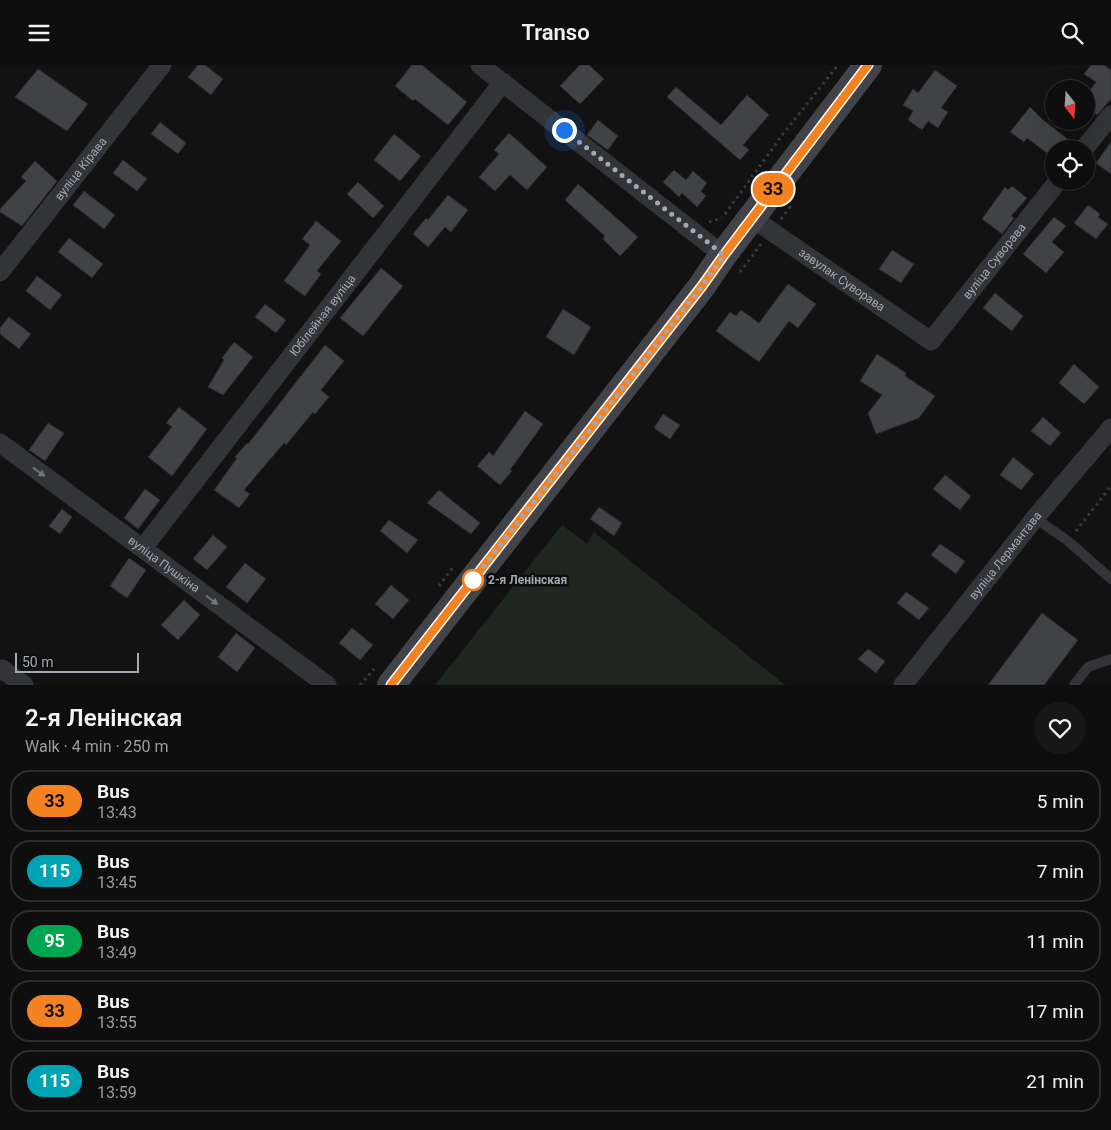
<!DOCTYPE html>
<meta charset="utf-8">
<style>
body{margin:0;font-family:Roboto,sans-serif;background:#171717;color:#f1f3f6;height:100vh;display:flex;flex-direction:column;font-size:19px;white-space:nowrap}
*{box-sizing:border-box;margin:0}
p{font-size:16px;color:#9b9c9e}
.icon{flex:none;width:28px;height:28px;fill:none;stroke:currentColor;stroke-width:2;stroke-linecap:round;stroke-linejoin:round}
.map{position:relative;height:620px;overflow:hidden}
.drawer{display:flex;flex-direction:column;background:#0e0e0e;flex:1}
.drawer>*{flex:none}
.badge{padding:0 10px;border-radius:16px;font-size:18px;line-height:32px}
.needle{width:32px;rotate:163deg}
.buttons{position:absolute;left:1045px;top:15px;display:grid;gap:10px}
.buttons a{display:grid;place-items:center;width:50px;height:50px;border-radius:50%;background:#0e0e0e;box-shadow:0 5px 20px #0002,0 0 0 1px #2e2e2e;font-size:25px}
.scale{position:absolute;left:15px;bottom:12px;width:124px;box-sizing:border-box;padding-left:5px;border:2px solid #a4a8b3;border-top:0;font-size:14px;line-height:18px;white-space:nowrap;color:#a4a8b3;-webkit-text-stroke:4px #0d0d0e;paint-order:stroke}
.you{position:absolute;width:25px;height:25px;margin:-12px;border:4px solid #fff;border-radius:50%;background:#1a73e8;box-shadow:0 0 0 8px #1a73e833}
.map>.badge{position:absolute;translate:-50% -50%;box-shadow:0 0 0 2px #fff}
.round{display:grid;place-items:center;flex:none;width:52px;height:52px;border-radius:26px;background:#171717}
.summary{display:flex;align-items:center;justify-content:space-between;height:85px;padding:0 25px}
h1{font-size:24px;font-weight:600;line-height:38px}
ul{padding:0;list-style:none}
li{display:flex;align-items:center;gap:15px;height:62px;margin:0 10px 8px;padding:0 15px;border:2px solid #2e2e2e;border-radius:20px}
li div{flex:1}
li b{display:block;font-size:19px}
li em{font-style:normal}
li .badge{min-width:55px;font-weight:700;text-align:center}
header{display:flex;justify-content:space-between;align-items:center;height:65px;padding:0 25px;background:#0e0e0e;font-size:22px;font-weight:600}
.map>svg:first-child{display:block}
.green{fill:#1f2620}
.building{fill:#414246;stroke:#2c2c2f}
.lines{fill:none;stroke-linecap:round;stroke-linejoin:round}
.path{stroke:#393b3f;stroke-width:3;stroke-dasharray:2.5 4;stroke-linecap:butt}
.lane{stroke:#333438;stroke-width:10}
.street{stroke:#333438;stroke-width:19}
.secondary{stroke:#414348;stroke-width:28}
.oneway{fill:#71747c}
.line-casing{stroke:#fff;stroke-width:11}
.line{stroke:#f58220;stroke-width:8}
.walk{stroke:#a4a8b3;stroke-width:5;stroke-dasharray:0 9}
.stop-dot{fill:#fff;stroke:#f58220;stroke-width:2.5}
.labels{text-anchor:middle;dominant-baseline:central;stroke-width:5;stroke-linejoin:round;paint-order:stroke}
.street-label{font-size:12px;fill:#a4a8b3;stroke:#0d0d0e}
.stop-label{font-size:12px;font-weight:bold;fill:#a4a8b3;stroke:#0d0d0e;text-anchor:start}
</style>
<header><svg class="icon" aria-label="menu" viewBox="0 0 24 24"><path d="M4 6h16M4 12h16M4 18h16"/></svg>Transo<svg class="icon" aria-label="search" viewBox="0 0 24 24"><circle cx="10" cy="10" r="6"/><path d="M15 15l6 6"/></svg></header>
<div class="map">
<svg width="1111" height="620" viewBox="0 0 1111 620">
<rect width="100%" height="100%" fill="#121213"/>
<polygon class="green" points="562,460 587,479 594,467 785,620 435,620"/>
<g class="building">
<polygon points="198,0 205,0 223,14 211,30 188,12"/>
<polygon points="412,0 422,0 467,37 448,60 415,34 413,36 395,21"/>
<polygon points="580,0 589,0 604,14 580,39 560,21"/>
<polygon points="1091,0 1104,0 1111,5 1111,34 1097,50 1086,42 1086,31 1096,17 1084,9"/>
<polygon points="38,4 88,39 67,66 15,32"/>
<polygon points="935,5 957,21 941,43 948,47 938,63 928,56 922,65 908,55 913,46 903,40 913,24 918,28"/>
<polygon points="676,22 721,60 747,30 769,50 743,80 749,85 740,95 667,32"/>
<polygon points="1030,42 1042,54 1074,79 1073,84 1054,84 1054,93 1027,73 1024,77 1010,67"/>
<polygon points="598,55 618,71 608,85 587,70"/>
<polygon points="160,57 186,78 178,89 151,69"/>
<polygon points="509,68 547,102 527,125 510,110 495,126 479,112 499,89 494,85"/>
<polygon points="394,69 421,91 400,116 374,95"/>
<polygon points="1111,77 1111,109 1096,98"/>
<polygon points="123,95 147,114 137,126 113,108"/>
<polygon points="35,96 57,116 22,161 0,147 0,144 26,116 21,112"/>
<polygon points="674,105 686,115 693,106 707,118 701,126 706,131 697,142 682,128 679,132 663,117"/>
<polygon points="358,117 384,141 373,153 347,129"/>
<polygon points="578,119 638,172 620,191 603,174 605,171 565,135"/>
<polygon points="1012,121 1027,133 1011,151 1014,153 1002,169 982,154 1005,122 1008,125"/>
<polygon points="84,126 115,150 104,164 73,140"/>
<polygon points="448,130 468,145 451,167 445,162 428,182 413,169 426,153 428,155"/>
<polygon points="1088,140 1100,149 1098,152 1108,159 1096,174 1074,158"/>
<polygon points="1054,152 1066,161 1052,177 1064,187 1046,208 1023,189"/>
<polygon points="316,156 341,176 317,206 321,209 305,231 284,216 310,180 302,174"/>
<polygon points="69,173 103,199 92,213 58,187"/>
<polygon points="892,185 914,199 901,218 879,204"/>
<polygon points="381,203 403,221 363,271 340,253"/>
<polygon points="37,211 62,230 50,245 26,226"/>
<polygon points="788,219 816,239 798,263 789,256 759,297 716,266 730,247 736,251 741,245 759,258"/>
<polygon points="995,228 1023,251 1012,266 983,243"/>
<polygon points="265,239 286,255 276,268 255,252"/>
<polygon points="563,244 591,262 574,290 546,272"/>
<polygon points="9,252 31,269 19,284 0,269 0,263"/>
<polygon points="234,277 253,292 223,330 208,322 224,295 222,293"/>
<polygon points="325,280 344,296 321,325 329,332 315,349 313,347 286,380 284,378 244,425 250,429 239,443 214,425 237,393 235,392 247,378 248,379"/>
<polygon points="877,289 906,308 905,311 935,331 919,353 876,369 868,348 882,330 860,316"/>
<polygon points="1074,299 1099,322 1084,339 1059,318"/>
<polygon points="179,342 207,364 172,411 148,392 172,362 166,358"/>
<polygon points="525,346 543,359 510,405 512,406 500,420 477,401 489,387 493,391"/>
<polygon points="663,349 680,360 670,374 654,363"/>
<polygon points="1043,352 1061,368 1050,381 1031,366"/>
<polygon points="48,358 64,368 45,396 29,385"/>
<polygon points="1013,392 1034,409 1021,425 1000,410"/>
<polygon points="945,410 971,431 960,445 933,424"/>
<polygon points="145,424 160,435 138,464 124,453"/>
<polygon points="439,425 480,458 471,469 427,438"/>
<polygon points="599,442 622,458 614,471 590,454"/>
<polygon points="62,444 72,452 60,469 49,461"/>
<polygon points="389,455 418,475 407,488 380,466"/>
<polygon points="213,470 227,482 207,505 193,494"/>
<polygon points="940,479 965,496 956,509 931,490"/>
<polygon points="129,493 146,505 127,533 110,521"/>
<polygon points="245,498 266,514 247,538 226,522"/>
<polygon points="391,520 409,535 393,554 375,539"/>
<polygon points="906,527 929,543 919,555 897,538"/>
<polygon points="184,535 200,550 178,575 161,560"/>
<polygon points="1042,548 1078,575 1044,620 988,620"/>
<polygon points="352,563 373,580 360,595 339,578"/>
<polygon points="236,568 255,583 237,607 218,592"/>
<polygon points="868,584 885,596 876,608 858,594"/>
</g>
<g class="lines">
<g class="path">
<polyline points="725,149 783,69 838,0"/>
<polyline points="781,154 790,142 786,140"/>
<polyline points="709,157 722,153"/>
<polyline points="740,207 762,178"/>
<polyline points="1076,466 1111,421"/>
<polyline points="439,521 453,502"/>
<polyline points="360,620 374,604"/>
</g>
<g class="lane">
<polyline points="1035,453 1068,476 1111,514"/>
<polyline points="1074,620 1088,602 1111,594"/>
</g>
<g class="street">
<polyline points="480,0 723,190"/>
<polyline points="1084,84 1111,50"/>
<path id="s1" d="M752 153 931 276 1058 116"/>
<path id="s2" d="M0 207 162 0"/>
<path id="s3" d="M0 378 327 620"/>
<path id="s4" d="M143 483 503 17"/>
<polyline points="0,606 2,604 24,620"/>
<path id="s5" d="M903 620 1035 453 1111 363"/>
</g>
<polyline class="secondary" points="391,620 702,221 723,190 868,0"/>
</g>
<defs><path id="oneway-solid" d="M-6-.8H1V-3.2L6.5 0L1 3.2V.8H-6Z" transform="scale(1.25)"/></defs>
<g class="oneway">
<use href="#oneway-solid" transform="translate(39 407) rotate(36)"/>
<use href="#oneway-solid" transform="translate(212 535) rotate(37)"/>
</g>
<g class="lines">
<g class="line-casing">
<polyline id="line" points="391,620 702,221 724,190 868,0"/>
</g>
<use href="#line" class="line"/>
<polyline class="walk" points="473,515 702,221 724,190 564,65"/>
</g>
<circle class="stop-dot" cx="473" cy="515" r="10"/>
<g class="labels">
<g class="street-label">
<text stroke="none"><textPath href="#s2" startOffset="131">вуліца Кірава</textPath></text>
<text stroke="none"><textPath href="#s1" startOffset="319">вуліца Суворава</textPath></text>
<text stroke="none"><textPath href="#s1" startOffset="109">завулак Суворава</textPath></text>
<text stroke="none"><textPath href="#s4" startOffset="294">Юбілейная вуліца</textPath></text>
<text stroke="none"><textPath href="#s5" startOffset="165">вуліца Лермантава</textPath></text>
<text stroke="none"><textPath href="#s3" startOffset="204">вуліца Пушкіна</textPath></text>
</g>
<g class="stop-label">
<text x="488" y="515">2-я Ленінская</text>
</g>
</g>
</svg>
<div class="buttons">
<a><svg class="needle" viewBox="-14 -14 28 28"><path d="M0-13l5 13h-10z" fill="#e53935"/><path d="M0 13l5-13h-10z" fill="#9b9c9e"/></svg></a>
<a><svg class="icon" aria-label="locate" viewBox="0 0 24 24"><circle cx="12" cy="12" r="6"/><path d="M12 2v4M12 18v4M2 12h4M18 12h4"/></svg></a>
</div>
<div class="scale">50 m</div>
<div class="you" style="left:564px;top:65px"></div>
<b class="badge" style="left:773px;top:124px;background:#f58220;color:#111">33</b>
</div>
<section class="drawer">
<div class="summary"><div><h1>2-я Ленінская</h1><p>Walk · 4 min · 250 m</p></div><a class="round"><svg class="icon" aria-label="heart" viewBox="0 0 24 24"><path d="M12 20l-8-8c-3-5 5-10 8-4 3-6 11-1 8 4z"/></svg></a></div>
<ul>
<li><span class="badge" style="background:#f58220;color:#111">33</span><div><b>Bus</b><p>13:43</p></div><em>5 min</em></li>
<li><span class="badge" style="background:#00a3b4;color:#fff">115</span><div><b>Bus</b><p>13:45</p></div><em>7 min</em></li>
<li><span class="badge" style="background:#00a651;color:#fff">95</span><div><b>Bus</b><p>13:49</p></div><em>11 min</em></li>
<li><span class="badge" style="background:#f58220;color:#111">33</span><div><b>Bus</b><p>13:55</p></div><em>17 min</em></li>
<li><span class="badge" style="background:#00a3b4;color:#fff">115</span><div><b>Bus</b><p>13:59</p></div><em>21 min</em></li>
</ul>
</section>
